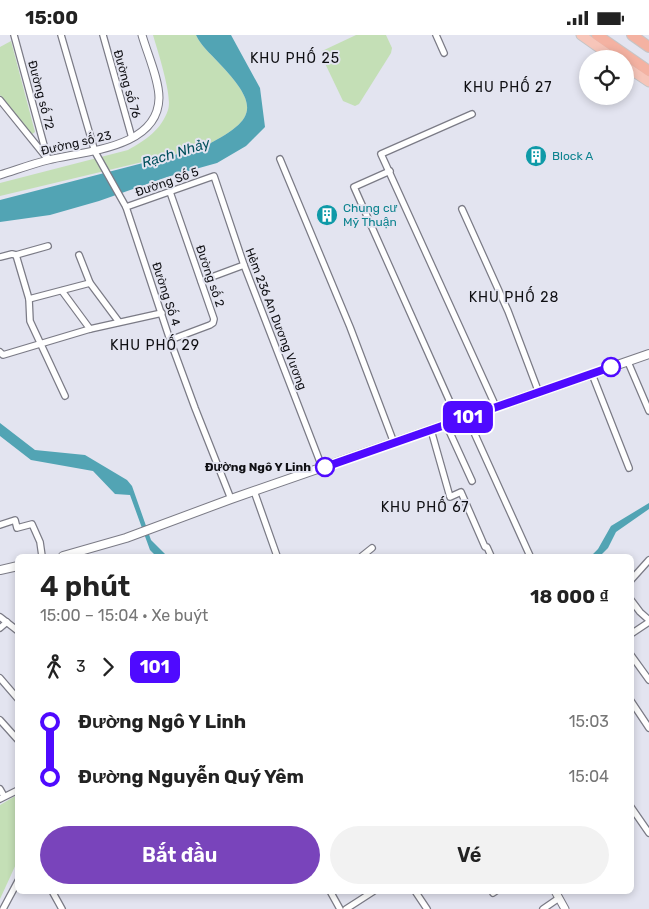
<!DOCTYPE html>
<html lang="vi">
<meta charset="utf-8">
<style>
body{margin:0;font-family:Rubik,sans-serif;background:#f2f2f2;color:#222;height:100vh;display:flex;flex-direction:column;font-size:19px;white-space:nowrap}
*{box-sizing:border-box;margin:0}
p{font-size:16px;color:#767676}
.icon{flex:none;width:28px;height:28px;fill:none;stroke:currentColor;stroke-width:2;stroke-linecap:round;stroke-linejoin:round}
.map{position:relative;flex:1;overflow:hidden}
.drawer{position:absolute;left:15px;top:519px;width:619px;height:340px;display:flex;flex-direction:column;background:#fff;border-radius:8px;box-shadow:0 2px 8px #0003}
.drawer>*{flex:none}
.badge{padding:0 10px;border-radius:8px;font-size:18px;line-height:32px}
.buttons{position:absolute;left:579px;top:15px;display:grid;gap:10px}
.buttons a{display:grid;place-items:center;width:55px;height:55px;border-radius:50%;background:#fff;box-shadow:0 2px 8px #0003;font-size:25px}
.map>.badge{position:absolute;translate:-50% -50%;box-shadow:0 0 0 2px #fff}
.legs{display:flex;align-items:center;gap:8px;height:55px;padding:0 25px;font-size:16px}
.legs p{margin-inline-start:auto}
.overview{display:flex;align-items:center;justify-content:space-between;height:85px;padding:0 25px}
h1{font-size:28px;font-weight:600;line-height:38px}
.button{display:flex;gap:10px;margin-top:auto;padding:10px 25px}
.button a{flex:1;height:58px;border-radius:30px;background:#7944bb;color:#fff;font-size:20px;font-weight:600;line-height:58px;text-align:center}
.button a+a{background:#f2f2f2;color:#222}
ul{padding:0 25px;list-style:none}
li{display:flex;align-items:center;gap:18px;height:55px;font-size:19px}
li i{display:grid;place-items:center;width:8px;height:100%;margin:0 6px;background:currentColor}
li i::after{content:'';width:12px;height:12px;margin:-6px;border:4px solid;border-radius:50%;background:#fff}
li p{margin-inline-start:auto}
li:first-child i{background:linear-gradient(#0000 50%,currentColor 0)}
li:last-child i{background:linear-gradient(currentColor 50%,#0000 0)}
.status{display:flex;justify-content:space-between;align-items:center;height:35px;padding:0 25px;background:#fff;direction:ltr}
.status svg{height:14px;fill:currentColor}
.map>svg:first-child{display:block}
.green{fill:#c4dfb6}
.water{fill:#52a4b4}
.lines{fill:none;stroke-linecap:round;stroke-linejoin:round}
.minor-casing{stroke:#7b7b86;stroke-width:8}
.tertiary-casing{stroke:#7b7b86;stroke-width:9}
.secondary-casing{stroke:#7b7b86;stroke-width:10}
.primary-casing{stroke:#c5c5c6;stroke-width:11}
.trunk-casing{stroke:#c5c5c6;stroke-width:12}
.minor{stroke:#fff;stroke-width:5.5}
.tertiary{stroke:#fff;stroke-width:7}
.secondary{stroke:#fff;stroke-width:8}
.primary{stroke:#f7c5b9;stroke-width:9}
.trunk{stroke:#f4b2a2;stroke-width:10}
.line-1-casing{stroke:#fff;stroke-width:11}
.line-1{stroke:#4f0aff;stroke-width:8}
.stop-1-dot{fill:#fff;stroke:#4f0aff;stroke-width:2.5}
.labels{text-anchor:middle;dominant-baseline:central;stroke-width:4;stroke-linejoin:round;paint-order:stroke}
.street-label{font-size:12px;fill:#0f0f13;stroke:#e3e4f0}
.culture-label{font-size:12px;fill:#0d838f;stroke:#e3e4f0;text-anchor:start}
.stop-label{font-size:12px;font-weight:bold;fill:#0f0f13;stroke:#e3e4f0;text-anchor:end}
.neighbourhood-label{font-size:14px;letter-spacing:1px;fill:#0f0f13;stroke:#e3e4f0}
.water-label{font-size:14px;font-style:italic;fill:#014f5b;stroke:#e3e4f0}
</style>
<div class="status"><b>15:00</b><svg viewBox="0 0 49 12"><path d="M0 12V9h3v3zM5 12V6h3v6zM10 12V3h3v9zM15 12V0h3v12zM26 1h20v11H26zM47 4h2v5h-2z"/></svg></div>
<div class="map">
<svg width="649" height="874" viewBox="0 0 649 874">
<rect width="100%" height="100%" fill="#e3e4f0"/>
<g class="green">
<path d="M153 0H196C201 11 210 18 218 27 262 73 256 85 201 113L0 161V148L128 115C146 105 161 95 168 75 173 62 157 14 153 0Z"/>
<polygon points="356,0 386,0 392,13 391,18 359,69 355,71 343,66 321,20 322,16"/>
<polygon points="11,6 35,97 31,100 0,60 0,12"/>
<polygon points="17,760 17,827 0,864 0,770"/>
</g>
<g class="water">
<path d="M196 0H231L260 53 265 92 246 111 217 128 167 142 99 166 50 180 0 187V165L201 113C256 85 262 73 218 27 210 18 201 11 196 0Z"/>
<polygon points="0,388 35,415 85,420 127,445 132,451 151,505 167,521 156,521 150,515 130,460 115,459 93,436 31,425 0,401"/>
<polygon points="649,468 649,474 616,497 608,513 600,521 591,521 598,514 611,491"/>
</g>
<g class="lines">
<g class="minor-casing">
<g id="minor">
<polyline points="14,0 48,125"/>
<polyline points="61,0 95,117 126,172 170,305 195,373 231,464"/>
<polyline points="103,0 132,103"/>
<polyline points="436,0 444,18"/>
<polyline points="0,65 46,122"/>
<polyline points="472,79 381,119 496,372"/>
<polyline points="280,124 350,292 394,408"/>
<polyline points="390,136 354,152 458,385"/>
<polyline points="126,172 214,141 244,230 322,432"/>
<polyline points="462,174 508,276 539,358"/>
<polyline points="16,220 29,264 30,286 65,361"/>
<polyline points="79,220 90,248 119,287"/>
<polyline points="0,222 12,219 16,220 48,211"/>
<polyline points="201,246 244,230"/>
<polyline points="62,256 90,294"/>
<polyline points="29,264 90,248"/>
<polyline points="170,305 210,290 213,288 214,284 170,157"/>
<polyline points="0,317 3,320 90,294 162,278"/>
<polyline points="628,327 649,376"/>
<polyline points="592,339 629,433"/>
<polyline points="467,382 530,521"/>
<polyline points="446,389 472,446"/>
<polyline points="431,395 450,462 461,457 485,512 487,512 491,521"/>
<polyline points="254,456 277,521"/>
<polyline points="0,490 15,485 17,493 32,489 40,507 42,521"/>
<polyline points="362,521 372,513"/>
<polyline points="631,545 649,525"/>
<polyline points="631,565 640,577 649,585"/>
<polyline points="0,582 18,596"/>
<polyline points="0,593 7,587"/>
<polyline points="631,599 649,587"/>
<polyline points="631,620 649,645"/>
<polyline points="0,643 18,664"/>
<polyline points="631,666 649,693"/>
<polyline points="0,685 18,705"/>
<polyline points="0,754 4,761"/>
<polyline points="0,764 18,755"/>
<polyline points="631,772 649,798"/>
<polyline points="52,856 62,874"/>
<polyline points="330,856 340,874"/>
<polyline points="415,856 427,874"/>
<polyline points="493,858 496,856"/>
<polyline points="3,874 18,846"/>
<polyline points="346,874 374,856"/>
<polyline points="543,874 559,863"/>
</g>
</g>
<g class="tertiary-casing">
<g id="tertiary">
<path d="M0 140C16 135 32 129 48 125 83 116 158 114 159 63 159 44 147 18 142 0"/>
<polyline points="555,856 565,874"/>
</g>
</g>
<g class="secondary-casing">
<g id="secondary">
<polyline points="63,521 126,503 231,464 649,319"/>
<polyline points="0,535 18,531"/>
</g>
</g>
<g class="primary-casing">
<g id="primary">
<polyline points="581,0 615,24"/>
<polyline points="625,31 649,47"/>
</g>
</g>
<g class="trunk-casing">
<g id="trunk">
<polyline points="597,0 649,36"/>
<polyline points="632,0 649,12"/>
</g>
</g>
<use href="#minor" class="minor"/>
<use href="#tertiary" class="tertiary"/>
<use href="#secondary" class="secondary"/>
<use href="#primary" class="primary"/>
<use href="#trunk" class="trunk"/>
</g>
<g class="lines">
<g class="line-1-casing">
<polyline id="line-1" points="325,432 611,332"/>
</g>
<use href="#line-1" class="line-1"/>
</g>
<defs>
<g id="building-disc" transform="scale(1.125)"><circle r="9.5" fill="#0f9aa8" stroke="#e3e4f0"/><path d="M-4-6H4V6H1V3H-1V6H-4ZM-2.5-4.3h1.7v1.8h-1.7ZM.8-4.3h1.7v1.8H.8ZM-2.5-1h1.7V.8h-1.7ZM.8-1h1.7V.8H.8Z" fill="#fff"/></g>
</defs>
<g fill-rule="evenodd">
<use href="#building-disc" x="536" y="121"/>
<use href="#building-disc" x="327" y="180"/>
</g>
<g class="stop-1-dot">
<circle cx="611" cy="332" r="9"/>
<circle cx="325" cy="432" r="9"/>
</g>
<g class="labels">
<g class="street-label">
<text transform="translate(127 49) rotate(74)">Đường số 76</text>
<text transform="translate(41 60) rotate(75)">Đường số 72</text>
<text transform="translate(76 108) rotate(-13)">Đường số 23</text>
<text transform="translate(167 147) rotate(-19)">Đường Số 5</text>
<text transform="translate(210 241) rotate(71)">Đường số 2</text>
<text transform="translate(166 259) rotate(72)">Đường Số 4</text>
<text transform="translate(276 284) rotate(69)">Hẻm 236 An Dương Vương</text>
</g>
<g class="culture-label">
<text x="552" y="121">Block A</text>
<text x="343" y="173">Chung cư<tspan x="343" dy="14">Mỹ Thuận</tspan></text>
</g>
<g class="stop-label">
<text x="311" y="432">Đường Ngô Y Linh</text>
</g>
<g class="neighbourhood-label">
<text x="295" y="23">KHU PHỐ 25</text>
<text x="508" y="52">KHU PHỐ 27</text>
<text x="514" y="262">KHU PHỐ 28</text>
<text x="155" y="310">KHU PHỐ 29</text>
<text x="425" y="472">KHU PHỐ 67</text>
</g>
<g class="water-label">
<text transform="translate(176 118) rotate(-17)">Rạch Nhảy</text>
</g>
</g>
</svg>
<div class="buttons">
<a><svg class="icon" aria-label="locate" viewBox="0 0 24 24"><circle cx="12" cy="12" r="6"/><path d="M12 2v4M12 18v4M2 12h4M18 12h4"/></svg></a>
</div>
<b class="badge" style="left:468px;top:382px;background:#4f0aff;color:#fff">101</b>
<section class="drawer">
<div class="overview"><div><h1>4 phút</h1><p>15:00 – 15:04 · Xe buýt</p></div><b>18 000 ₫</b></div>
<div class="legs"><svg class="icon" aria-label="walk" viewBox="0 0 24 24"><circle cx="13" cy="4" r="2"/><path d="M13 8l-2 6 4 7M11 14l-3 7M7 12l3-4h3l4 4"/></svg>3<svg class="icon" aria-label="forward" viewBox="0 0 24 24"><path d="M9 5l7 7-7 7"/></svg><b class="badge" style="background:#4f0aff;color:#fff">101</b></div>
<ul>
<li><i style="color:#4f0aff"></i><b>Đường Ngô Y Linh</b><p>15:03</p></li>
<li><i style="color:#4f0aff"></i><b>Đường Nguyễn Quý Yêm</b><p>15:04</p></li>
</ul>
<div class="button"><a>Bắt đầu</a><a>Vé</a></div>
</section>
</div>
